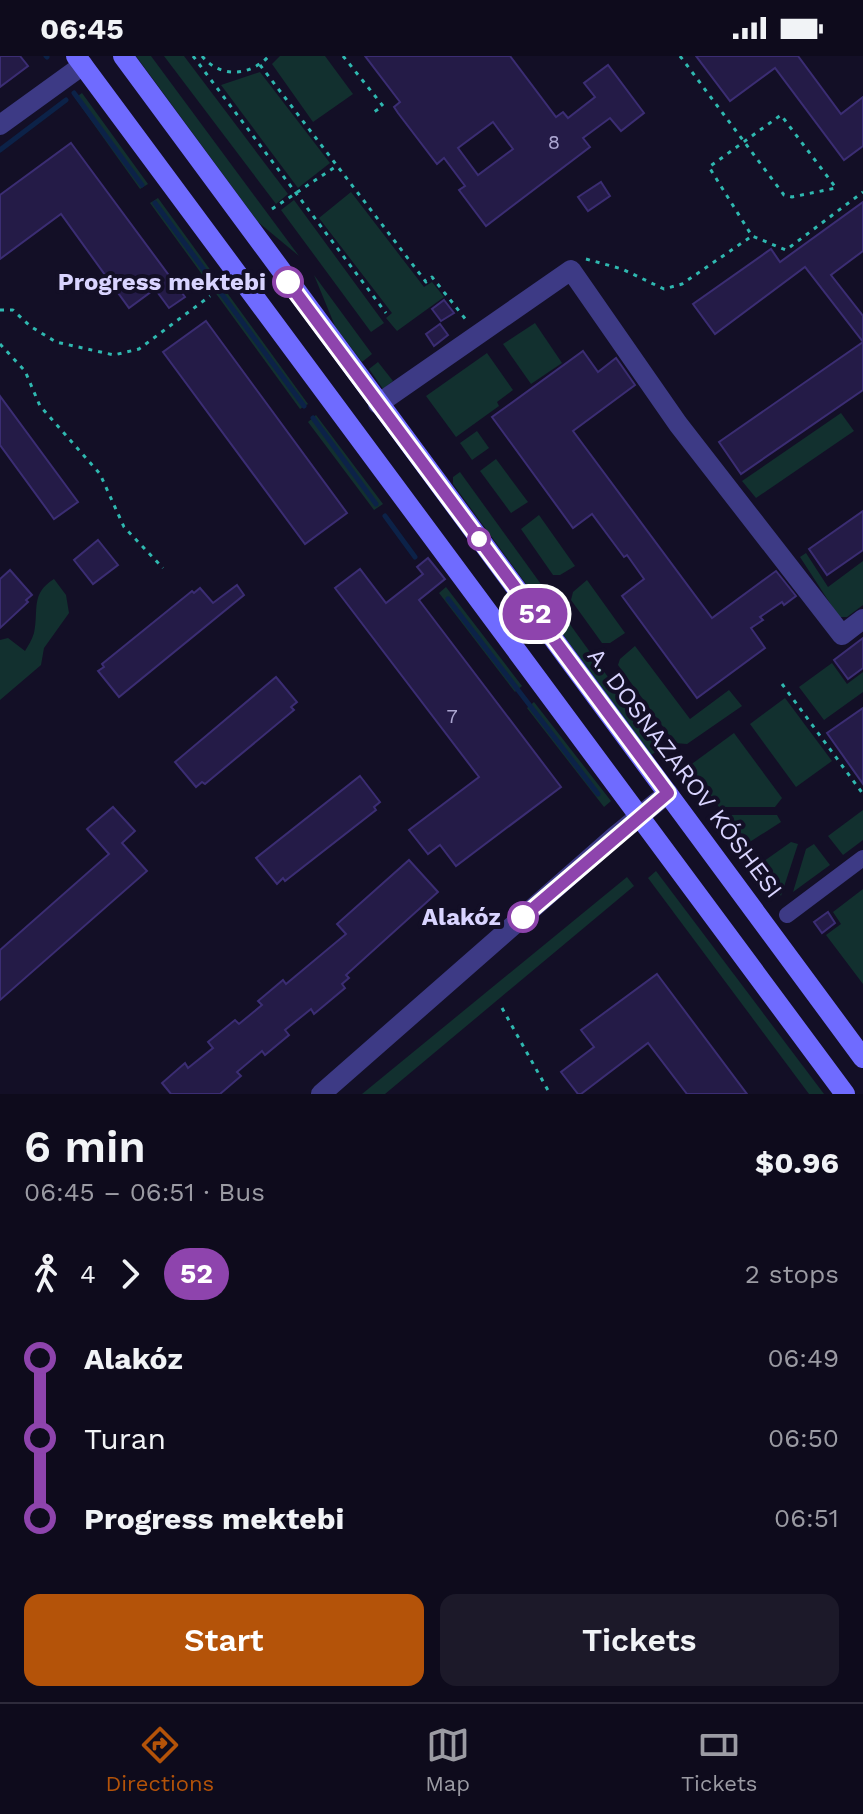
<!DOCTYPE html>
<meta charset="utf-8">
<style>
body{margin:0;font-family:"Work Sans",sans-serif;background:#1c1929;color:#f1f3f6;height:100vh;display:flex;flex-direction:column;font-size:30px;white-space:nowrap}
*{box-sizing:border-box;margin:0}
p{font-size:26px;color:#9b9ba3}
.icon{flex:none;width:44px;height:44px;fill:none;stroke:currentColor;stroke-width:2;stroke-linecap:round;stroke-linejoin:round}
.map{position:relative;height:1038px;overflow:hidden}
.drawer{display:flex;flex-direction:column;background:#0e0b1c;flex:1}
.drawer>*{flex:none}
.badge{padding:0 16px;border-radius:26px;font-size:28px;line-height:52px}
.map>.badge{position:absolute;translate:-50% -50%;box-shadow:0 0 0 4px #fff}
.legs{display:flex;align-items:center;gap:12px;height:88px;padding:0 24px;font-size:26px}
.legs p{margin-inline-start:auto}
.overview{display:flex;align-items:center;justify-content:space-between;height:136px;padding:0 24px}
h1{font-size:44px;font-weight:600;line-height:60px}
.action{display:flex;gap:16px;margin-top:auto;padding:16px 24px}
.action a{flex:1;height:92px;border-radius:16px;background:#b45309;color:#fff;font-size:32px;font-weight:600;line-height:92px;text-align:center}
.action a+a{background:#1c1929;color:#f1f3f6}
ul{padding:0 24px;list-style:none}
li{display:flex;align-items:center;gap:28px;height:80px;font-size:30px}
li i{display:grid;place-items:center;width:12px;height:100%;margin:0 10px;background:currentColor}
li i::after{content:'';width:20px;height:20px;margin:-10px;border:6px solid;border-radius:50%;background:#0e0b1c}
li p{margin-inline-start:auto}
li:first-child i{background:linear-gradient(#0000 50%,currentColor 0)}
li:last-child i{background:linear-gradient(currentColor 50%,#0000 0)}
.status{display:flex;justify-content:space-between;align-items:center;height:56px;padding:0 40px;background:#0e0b1c;direction:ltr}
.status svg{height:22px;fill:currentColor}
.tab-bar{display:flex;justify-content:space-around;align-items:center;height:112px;border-top:2px solid #2e2b3b;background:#0e0b1c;font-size:22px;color:#9b9ba3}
.tab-bar a{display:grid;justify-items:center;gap:4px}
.tab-bar .selected{color:#b45309}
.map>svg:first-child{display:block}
.green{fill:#12302f}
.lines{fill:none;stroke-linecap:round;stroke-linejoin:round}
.stream{stroke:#0c2248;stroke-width:5}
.building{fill:#241b47;stroke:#3b2d73;stroke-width:2;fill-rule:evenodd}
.path{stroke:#2fb8b0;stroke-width:3;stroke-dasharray:4 6;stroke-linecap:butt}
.pedestrian{stroke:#3d3a85;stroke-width:16}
.minor{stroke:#3d3a85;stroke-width:20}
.tertiary{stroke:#3d3a85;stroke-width:20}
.secondary{stroke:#6f6bff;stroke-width:20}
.line-1-casing{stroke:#fff;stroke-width:18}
.line-1{stroke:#8e44ad;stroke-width:12}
.stop-1-dot{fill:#fff;stroke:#8e44ad;stroke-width:4}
.labels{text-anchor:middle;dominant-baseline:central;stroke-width:8;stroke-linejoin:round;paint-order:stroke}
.number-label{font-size:20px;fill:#aca6d1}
.stop-label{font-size:24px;font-weight:bold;fill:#d9d4ff;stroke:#130f26;text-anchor:end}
.street-label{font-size:24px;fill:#d9d4ff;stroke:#130f26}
</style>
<div class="status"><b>06:45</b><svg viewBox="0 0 49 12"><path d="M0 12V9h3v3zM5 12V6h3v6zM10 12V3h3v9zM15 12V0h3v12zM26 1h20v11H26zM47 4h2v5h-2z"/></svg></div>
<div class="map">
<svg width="863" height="1038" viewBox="0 0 863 1038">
<rect width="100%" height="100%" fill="#130f26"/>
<g class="green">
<polygon points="136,0 151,0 299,200 258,166"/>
<polygon points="164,0 184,0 288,138 276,148"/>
<polygon points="280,0 325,0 353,38 313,66 272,8"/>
<polygon points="260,16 330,107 298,132 221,29"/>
<polygon points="82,37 148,128 140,133 75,42"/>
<polygon points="351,136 424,231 432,226 444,241 397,275 386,262 392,257 319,162"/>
<polygon points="158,142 308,348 300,353 150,147"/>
<polygon points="294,144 384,267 371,276 281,154"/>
<polygon points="314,219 372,298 362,306 335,270"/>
<polygon points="535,267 562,307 531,328 503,288"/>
<polygon points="487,297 513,334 497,346 499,350 456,381 426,340"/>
<polygon points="378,306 393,325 383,333 369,313"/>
<polygon points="841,357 854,375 756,442 742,425"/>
<polygon points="316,359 383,448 374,454 308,366"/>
<polygon points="477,375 489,392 472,404 460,387"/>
<polygon points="496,403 528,446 511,457 480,415"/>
<polygon points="460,416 660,693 651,699 453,428 453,421"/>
<polygon points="539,459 575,510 560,519 553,519 521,473"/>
<polygon points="806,497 828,531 863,505 863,549 847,561 839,561 800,501"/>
<path d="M54 523 66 539 69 557 44 592 41 609 0 644V584L8 582 25 595C28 590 32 584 34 577 39 554 30 538 54 523Z"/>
<polygon points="587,524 625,577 610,587 602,587 571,544 573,536"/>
<polygon points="446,531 522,630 515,636 439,537"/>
<polygon points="635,590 690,663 729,634 742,650 687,688 675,687 618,609 620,603"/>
<polygon points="832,607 847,628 863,616 863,636 824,664 799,631"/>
<polygon points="785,642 832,705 796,731 750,668"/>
<polygon points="534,646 611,745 604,751 527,652"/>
<polygon points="734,677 782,742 775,751 719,751 689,710"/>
<polygon points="863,754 863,784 843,799 828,780"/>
<polygon points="722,759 777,759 781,766 745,789"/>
<polygon points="791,786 798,788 781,840 760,808"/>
<polygon points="814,788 830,809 793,836 806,793"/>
<polygon points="656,815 824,1038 809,1038 648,822"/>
<polygon points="627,821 634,830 385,1038 362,1038"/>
<polygon points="863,833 863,928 826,879 841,868 833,856"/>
</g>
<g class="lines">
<g class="stream">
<polyline points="46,0 47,1"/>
<polyline points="74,37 142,129"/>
<polyline points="0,94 66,44"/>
<polyline points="155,147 304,350"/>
<polyline points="313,362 376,448"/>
<polyline points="385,460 415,501"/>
<polyline points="448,543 598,738"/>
</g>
</g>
<g class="building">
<polygon points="0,0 20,0 28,10 0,31"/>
<path d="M365 0H510L556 61 563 56 568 62 595 41 584 27 608 9 644 57 621 75 610 62 583 82 590 91 486 170 459 134 465 130 444 102 437 108 398 57 394 51 400 46ZM493 66 513 93 478 119 458 92Z"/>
<polygon points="696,0 798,0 841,58 863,41 863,90 844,104 775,12 730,45"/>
<polygon points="71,87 185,241 169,252 155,233 129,252 61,158 0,203 0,139"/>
<polygon points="601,126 610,140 588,155 578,141"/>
<polygon points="863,146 863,195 831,219 863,260 863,334 741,418 719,386 863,286 805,211 715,278 693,248 771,193 780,206"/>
<polygon points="444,244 454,257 441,265 432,253"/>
<polygon points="206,265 347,457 305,488 163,296"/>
<polygon points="440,268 448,279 434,290 426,278"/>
<polygon points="583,295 598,316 616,302 635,329 573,375 712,562 776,515 796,540 784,549 782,546 760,561 763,564 751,572 765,592 697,642 622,540 644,523 627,499 624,501 592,458 573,472 492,361"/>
<polygon points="0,340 78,446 54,463 0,389"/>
<polygon points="863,455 863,494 827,519 809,493"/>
<polygon points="98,484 118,509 93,528 74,504"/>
<polygon points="428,502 445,523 419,544 561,731 456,810 440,789 428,798 409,774 479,721 335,532 360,513 386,547 423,518 417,511"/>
<polygon points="10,514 32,539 26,544 28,546 0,572 0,523"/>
<polygon points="237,529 244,539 119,641 98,615 104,611 102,608 192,535 194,537 200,532 213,547"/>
<polygon points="863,582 863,612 848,623 834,604"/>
<polygon points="276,621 297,646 291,651 294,654 205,728 202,726 196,731 175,706"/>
<polygon points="863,652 863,728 827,677"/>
<polygon points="360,720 380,746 374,751 376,754 285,825 283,822 277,828 256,802"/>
<polygon points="113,751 135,775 122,787 147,815 0,944 0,894 109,798 87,773"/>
<polygon points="409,804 438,836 346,919 349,922 342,928 345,932 314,958 311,953 285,974 289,979 265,999 262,995 237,1016 241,1020 220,1038 171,1038 162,1027 185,1007 188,1012 213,992 208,986 235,964 239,968 262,949 258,945 283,924 286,928 346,878 337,868"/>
<polygon points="828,856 835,867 822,877 814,866"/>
<polygon points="657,918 747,1038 687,1038 648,987 581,1038 578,1038 561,1016 594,991 581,974"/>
</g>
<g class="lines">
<g class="path">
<polyline points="193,0 386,257"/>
<path d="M202 0C221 23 250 20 269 0"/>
<polyline points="343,0 383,50 374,56"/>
<path d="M680 0 784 139 792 141 836 132 781 59C757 76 733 94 709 111L752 180 786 194 863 136"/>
<polyline points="260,9 426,226 432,221 467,265"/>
<polyline points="272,153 338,109"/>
<polyline points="586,203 622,213 664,233 682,228 752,180"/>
<polyline points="0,254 13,254 30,270 56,286 114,299 139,293 210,240"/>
<polyline points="0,288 25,315 40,350 100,418 124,471 163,512"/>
<polyline points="782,628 863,738"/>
<polyline points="502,952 550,1038"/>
</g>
<polyline class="pedestrian" points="787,859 863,802"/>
<g class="minor">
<polyline points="0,69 83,9"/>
<polyline points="378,348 571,214 678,368 842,579 863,563"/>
</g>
<polyline class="tertiary" points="321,1038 614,781 668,737"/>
<g class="secondary">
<polyline points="76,0 845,1038"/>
<polyline points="123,0 863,1002"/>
</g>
</g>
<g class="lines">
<g class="line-1-casing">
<polyline id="line-1" points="288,226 668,737 523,861"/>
</g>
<use href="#line-1" class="line-1"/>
</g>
<g class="stop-1-dot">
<circle cx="288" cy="226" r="14"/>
<circle cx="479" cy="483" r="10"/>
<circle cx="523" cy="861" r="14"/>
</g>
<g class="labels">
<g class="number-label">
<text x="554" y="86">8</text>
<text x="452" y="660">7</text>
</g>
<g class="stop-label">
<text x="266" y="226">Progress mektebi</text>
<text x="501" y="861">Alakóz</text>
</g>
<g class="street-label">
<text transform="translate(685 717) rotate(53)">A. DOSNAZAROV KÓSHESI</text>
</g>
</g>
</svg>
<b class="badge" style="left:535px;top:558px;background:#8e44ad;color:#fff">52</b>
</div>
<section class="drawer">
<div class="overview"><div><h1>6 min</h1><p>06:45 – 06:51 · Bus</p></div><b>$0.96</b></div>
<div class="legs"><svg class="icon" aria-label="walk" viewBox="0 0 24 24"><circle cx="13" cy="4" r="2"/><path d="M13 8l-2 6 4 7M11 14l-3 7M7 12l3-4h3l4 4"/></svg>4<svg class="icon" aria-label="forward" viewBox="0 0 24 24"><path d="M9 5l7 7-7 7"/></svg><b class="badge" style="background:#8e44ad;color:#fff">52</b><p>2 stops</p></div>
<ul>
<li><i style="color:#8e44ad"></i><b>Alakóz</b><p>06:49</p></li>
<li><i style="color:#8e44ad"></i><span>Turan</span><p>06:50</p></li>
<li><i style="color:#8e44ad"></i><b>Progress mektebi</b><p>06:51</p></li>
</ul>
<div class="action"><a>Start</a><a>Tickets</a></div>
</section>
<nav class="tab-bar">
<a class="selected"><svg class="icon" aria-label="directions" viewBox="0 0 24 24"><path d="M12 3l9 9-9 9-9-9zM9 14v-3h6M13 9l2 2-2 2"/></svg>Directions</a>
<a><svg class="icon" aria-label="map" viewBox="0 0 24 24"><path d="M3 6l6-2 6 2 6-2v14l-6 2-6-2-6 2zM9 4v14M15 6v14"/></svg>Map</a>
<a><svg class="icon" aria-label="tickets" viewBox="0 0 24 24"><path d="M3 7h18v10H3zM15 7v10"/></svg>Tickets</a>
</nav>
